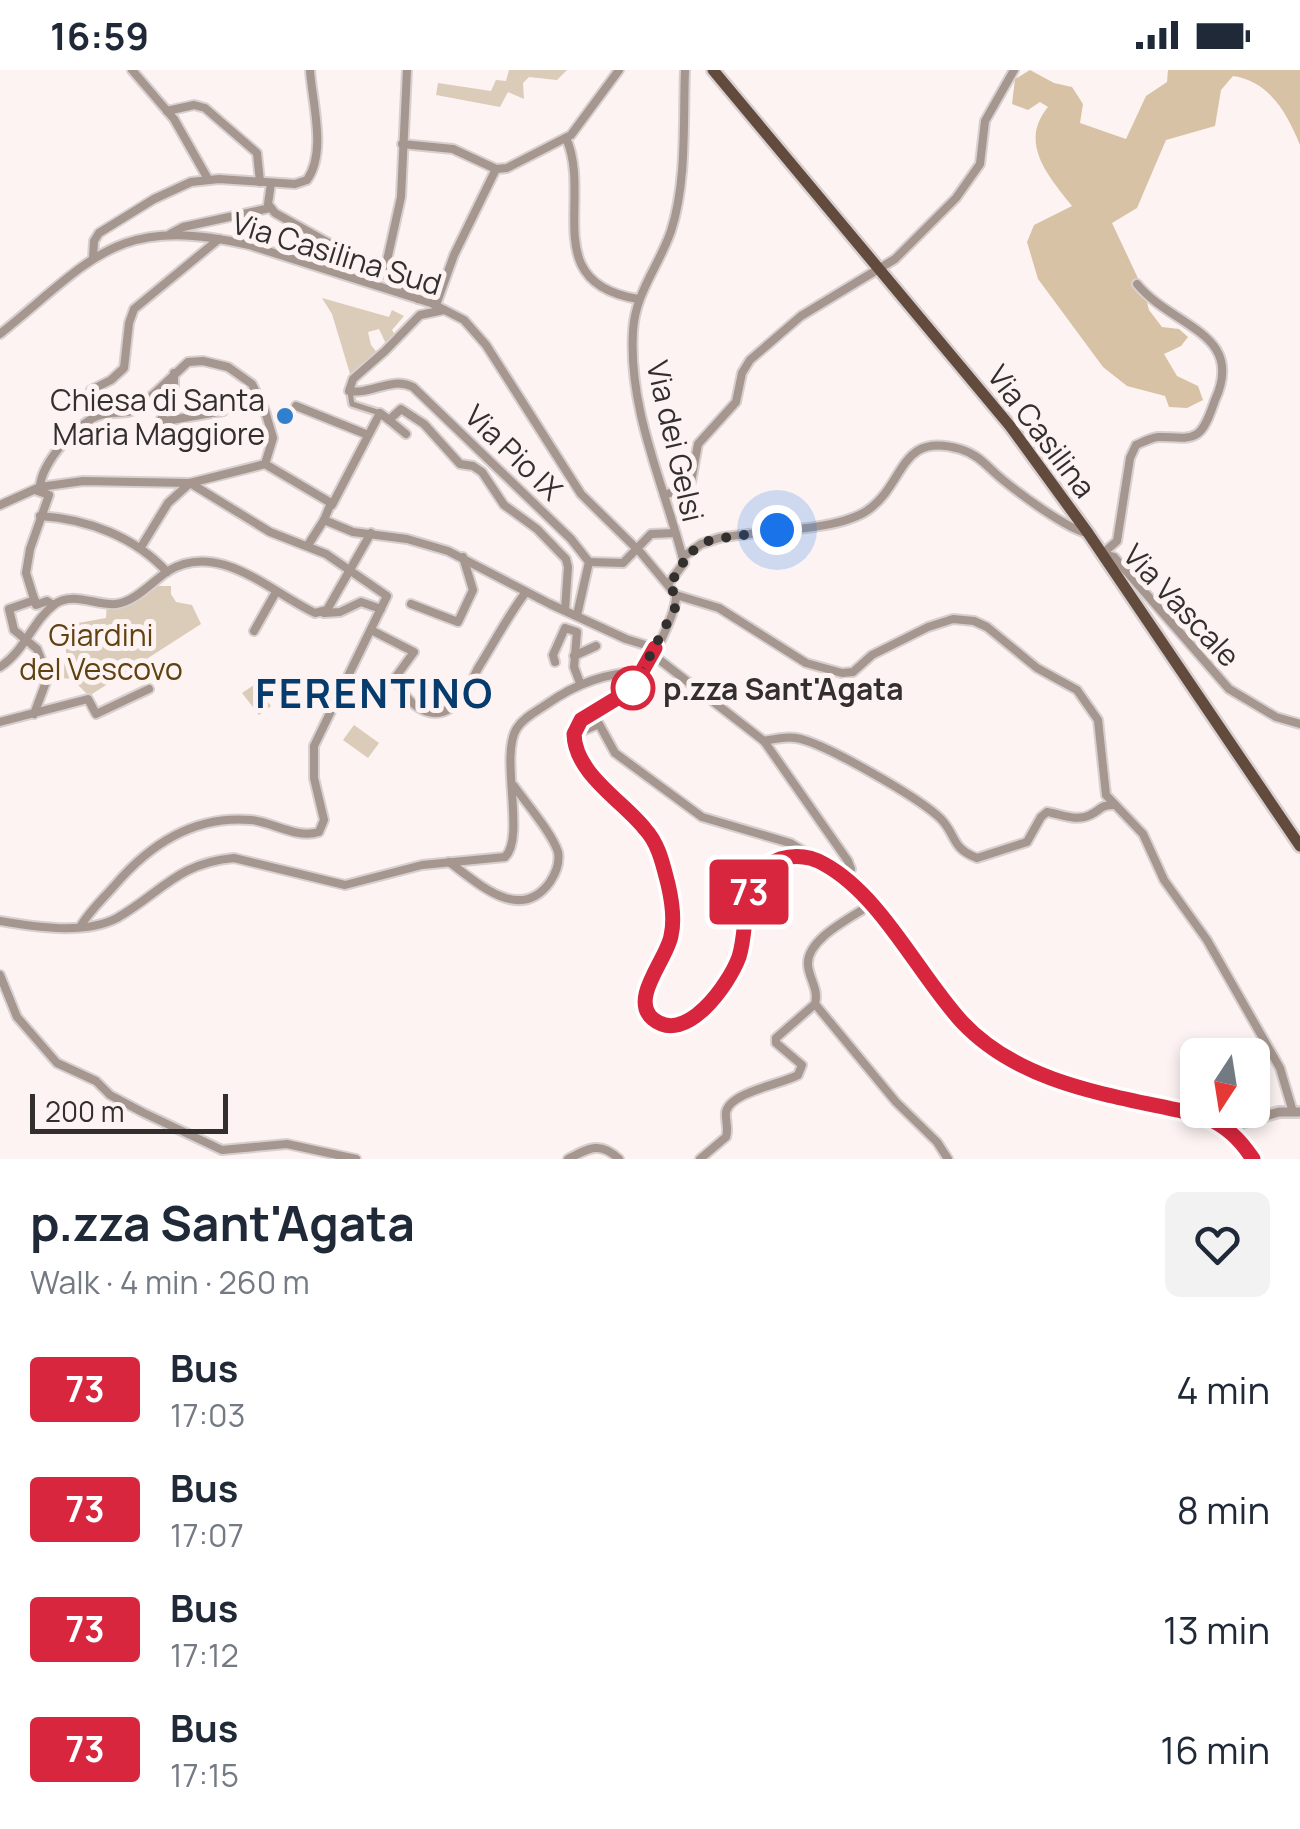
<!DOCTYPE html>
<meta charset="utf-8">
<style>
body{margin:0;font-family:Manrope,sans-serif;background:#f2f2f3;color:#1f2937;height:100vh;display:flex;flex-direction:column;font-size:38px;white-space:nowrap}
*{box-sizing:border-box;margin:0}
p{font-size:32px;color:#747a83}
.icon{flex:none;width:55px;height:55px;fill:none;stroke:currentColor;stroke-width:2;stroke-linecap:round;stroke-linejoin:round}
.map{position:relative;height:1089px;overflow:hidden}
.sheet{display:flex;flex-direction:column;background:#fff;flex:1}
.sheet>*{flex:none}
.badge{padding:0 20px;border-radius:8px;font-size:35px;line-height:65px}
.needle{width:65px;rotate:192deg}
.controls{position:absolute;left:1180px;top:968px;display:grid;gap:20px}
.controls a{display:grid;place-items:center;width:90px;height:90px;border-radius:15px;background:#fff;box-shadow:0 5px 15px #0003;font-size:50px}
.scale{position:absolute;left:30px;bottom:25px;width:198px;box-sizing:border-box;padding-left:10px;border:5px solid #322f2e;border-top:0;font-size:28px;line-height:35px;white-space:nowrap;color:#322f2e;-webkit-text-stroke:8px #fcf3f2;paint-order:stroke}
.you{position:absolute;width:50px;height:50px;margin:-25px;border:8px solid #fff;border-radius:50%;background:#1a73e8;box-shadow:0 0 0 15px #1a73e833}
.map>.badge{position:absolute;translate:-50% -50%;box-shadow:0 0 0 5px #fff}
.round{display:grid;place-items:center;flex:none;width:105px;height:105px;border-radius:15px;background:#f2f2f3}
.summary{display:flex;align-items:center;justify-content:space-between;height:170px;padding:0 30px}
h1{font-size:48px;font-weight:700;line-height:75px}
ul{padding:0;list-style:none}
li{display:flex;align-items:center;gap:30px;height:120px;padding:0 30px}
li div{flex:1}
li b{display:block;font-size:38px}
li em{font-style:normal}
li .badge{min-width:110px;font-weight:700;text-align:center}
.status{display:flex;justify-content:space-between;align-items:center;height:70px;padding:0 50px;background:#fff;direction:ltr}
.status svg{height:28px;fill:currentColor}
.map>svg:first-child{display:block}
.green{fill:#dbccb9}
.forest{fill:#d7c2a5}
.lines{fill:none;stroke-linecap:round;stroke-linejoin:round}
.pedestrian-casing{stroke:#d8d0cf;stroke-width:10}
.minor-casing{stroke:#d8d0cf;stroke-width:12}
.tertiary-casing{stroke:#d8d0cf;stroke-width:14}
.primary-casing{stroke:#d8d0cf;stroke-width:16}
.pedestrian{stroke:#a5968f;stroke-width:5}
.minor{stroke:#a5968f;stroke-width:8}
.tertiary{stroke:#a5968f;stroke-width:9}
.primary{stroke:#624a3d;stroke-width:11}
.line-casing{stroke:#fff;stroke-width:22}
.line{stroke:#d7263d;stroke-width:15}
.walk{stroke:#322f2e;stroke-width:10;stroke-dasharray:0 18}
.poi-dot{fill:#317fcf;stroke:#fcf3f2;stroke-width:4}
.stop-dot{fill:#fff;stroke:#d7263d;stroke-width:5}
.labels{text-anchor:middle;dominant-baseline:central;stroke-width:10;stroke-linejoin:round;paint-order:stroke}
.street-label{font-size:30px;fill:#322f2e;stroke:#fcf3f2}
.poi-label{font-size:30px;fill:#322f2e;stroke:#fcf3f2;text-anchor:end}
.park-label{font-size:30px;fill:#60410f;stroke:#fcf3f2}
.stop-label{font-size:30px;font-weight:bold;fill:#322f2e;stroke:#fcf3f2;text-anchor:start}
.district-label{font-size:40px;font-weight:bold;letter-spacing:2.5px;fill:#063b6d;stroke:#fcf3f2}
</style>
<div class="status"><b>16:59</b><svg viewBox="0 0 49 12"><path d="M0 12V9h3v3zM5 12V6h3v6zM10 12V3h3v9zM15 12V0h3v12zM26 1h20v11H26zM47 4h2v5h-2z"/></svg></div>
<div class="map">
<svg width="1300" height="1089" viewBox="0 0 1300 1089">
<rect width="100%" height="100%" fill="#fcf3f2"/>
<g class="green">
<polygon points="509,0 567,0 557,10 529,7 523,13 524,29 508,22 500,37 436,25 438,13 491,21 496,10 506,11"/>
<polygon points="322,228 389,247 392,240 404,246 392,260 396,266 387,276 379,259 368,262 371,275 378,284 351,307 332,244"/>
<polygon points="153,511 156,516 171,516 171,524 176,532 192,535 201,554 89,626 72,609 61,608 54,593 67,588 64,570 69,570 78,553 106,548 107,533 115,536"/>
<polygon points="254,615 271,636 259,645 242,623"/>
<polygon points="354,655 379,673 368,688 343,670"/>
</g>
<path class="forest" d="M1030 0 1054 13 1072 17 1083 34 1080 53 1126 69 1146 26 1167 12 1168 0H1300V75C1287 43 1269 11 1233 6L1221 20 1215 56 1166 70 1137 138 1112 153 1144 221 1149 240 1162 257 1179 259 1188 267 1181 276 1164 284 1177 306 1198 316 1203 330 1187 338 1169 337 1165 326 1127 316 1103 297 1038 209 1027 172 1034 155 1072 136C1049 107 1018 73 1048 37L1040 32 1028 40 1012 34 1015 9Z"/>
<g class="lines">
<g class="pedestrian-casing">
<polyline id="pedestrian" points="350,322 352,334 380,343"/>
</g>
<g class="minor-casing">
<g id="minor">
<polyline points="132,0 174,49 208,109"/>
<polyline points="167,41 194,35 205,38 257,83 260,112"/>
<path d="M566 68C593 128 538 213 638 229"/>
<polyline points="402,74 453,79 496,99"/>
<polyline points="271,113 268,134 275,143 402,214 418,229"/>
<polyline points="170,164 183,157 270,138"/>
<polyline points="219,169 134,239 129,253 124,298 111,310 91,320 91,326 142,335 188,292 203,291 228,297 252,314 265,341 273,368 265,394 331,433 324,450 353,462 407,469 448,481 550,534 626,569 655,578"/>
<path d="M93 188 94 171 99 163 154 129 191 112 219 109 295 114 307 110C327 82 312 32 310 0"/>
<polyline points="384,204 401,127 407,0"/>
<path d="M1137 214C1172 257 1246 263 1215 330 1211 341 1206 358 1197 364 1186 371 1170 366 1158 367 1150 368 1143 372 1136 375L1130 388 1117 471 1102 484 1114 487 1229 619 1276 647 1300 654"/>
<polyline points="436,235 454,185 496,99 507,98 571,65 619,0"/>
<path d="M444 240 420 245 385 281 353 309 349 321C372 325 391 306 413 317L571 469 589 492 577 545"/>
<path d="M0 264C95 187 117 145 249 175L431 233 464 250 486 275 581 424 641 483 676 525C677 544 643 610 628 622 609 635 581 640 575 664 575 705 625 731 647 761 661 779 665 803 670 825 673 840 674 856 670 871 661 903 618 942 674 957 691 955 699 943 709 931 721 918 733 903 739 887 752 850 737 795 789 787 851 778 923 908 960 950 1020 1018 1121 1026 1204 1046L1227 1057"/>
<polyline points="174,303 174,317 160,352 223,341"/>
<polyline points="296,336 368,365"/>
<polyline points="406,364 389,350 401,339 424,354 460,394 473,396 482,402 504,435 537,459 566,489 568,497 565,540"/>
<path d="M40 417C41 393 78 351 101 345 115 341 129 345 141 337"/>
<polyline points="35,420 49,425 30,479 26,503 36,535 47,531 53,535"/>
<polyline points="664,425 682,419 691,412 698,374 736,332 742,303 750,290 801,246 895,189 956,128 980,94 985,51 1014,0"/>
<polyline points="0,435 40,417 83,411 190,413 265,394"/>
<polyline points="332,435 380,343 389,350"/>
<path d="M40 446C88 449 135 467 167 502"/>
<polyline points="308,475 324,450"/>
<polyline points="141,477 168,433 190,413"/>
<path d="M683 487 701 474 719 468C759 460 837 462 868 440 906 413 899 361 960 379 980 385 988 398 1003 410 1020 424 1067 459 1087 463"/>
<polyline points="589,492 623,493 651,464 675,463"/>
<path d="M668 514 684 493C665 416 628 341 633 261 635 223 659 196 671 161 687 112 683 51 685 0"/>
<polyline points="676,525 719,538 806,593 842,603 853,602 872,585 928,557 953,549 974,551 987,557 1037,598 1077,620 1098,650 1106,725 1143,764 1164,810 1207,870 1280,998 1293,1042"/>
<polyline points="411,534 458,552 473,520 463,487"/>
<polyline points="324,543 340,542 361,532 381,539"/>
<path d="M371 560 414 582 395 608C411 641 439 659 466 623 472 614 474 604 480 595 495 571 509 544 526 522"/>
<polyline points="254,561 276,522"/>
<polyline points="652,584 764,671 848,791 851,799 847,810"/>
<polyline points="574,586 596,576"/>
<polyline points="555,592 553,585 565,558 577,562 574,597 580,613"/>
<path d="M0 597C26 580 32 551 55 534 73 521 97 536 116 534 135 532 153 511 168 501 219 470 270 522 315 543L327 540 371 463"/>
<polyline points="34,644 46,612 46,602 37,579 14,560 9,539 35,530"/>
<polyline points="0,652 88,629 96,644 149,619"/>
<polyline points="575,664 599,654 615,683 702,747 790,773 813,787"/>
<path d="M764 671C774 669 786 666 796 668 823 672 921 729 941 749 957 766 951 778 977 788L1027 772 1041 747 1047 742C1061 744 1076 752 1090 745 1101 740 1100 735 1113 735"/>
<path d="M449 792C478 813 520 854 550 812 556 803 560 793 558 782 552 763 526 733 514 716"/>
<path d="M0 851C34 857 85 865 117 848 161 823 177 793 234 788L345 815 422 795 505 787C526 767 499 685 517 658 524 647 537 641 547 634 577 613 606 603 643 601"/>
<path d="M80 857C90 840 103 829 115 815 150 774 194 745 251 750 273 752 296 769 319 762L324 750 314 708V676L387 526 326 484 270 462 190 413"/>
<polyline points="0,905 17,947 57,993 96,1011 110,1025 144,1043 222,1080 287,1074 356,1089"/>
<polyline points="815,934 896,1032 937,1072 948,1089"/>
<path d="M568 1089C589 1078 600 1071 619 1089"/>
<path d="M700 1089 726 1067C729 1058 725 1051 726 1042 730 1022 782 1014 798 1005L802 995 776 973V968L815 934C819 919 809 909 808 895 806 869 851 848 870 835"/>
</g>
</g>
<g class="tertiary-casing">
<polyline id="tertiary" points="1253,1089 1241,1070 1227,1057 1279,1042 1300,1042"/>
</g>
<g class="primary-casing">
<polyline id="primary" points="713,0 1010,356 1088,463 1300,776"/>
</g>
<use href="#pedestrian" class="pedestrian"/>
<use href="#minor" class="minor"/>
<use href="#tertiary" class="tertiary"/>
<use href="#primary" class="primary"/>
</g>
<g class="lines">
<g class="line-casing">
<path id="line" d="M655 578 632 619 581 650 574 664C575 704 623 731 645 759 659 774 663 795 668 814 672 831 675 849 671 866 667 889 629 929 653 949 686 976 729 914 739 887 750 853 737 804 780 789 794 785 810 786 824 794 881 825 918 904 962 952 1024 1018 1121 1026 1204 1046 1227 1057 1239 1068 1253 1089"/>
</g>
<use href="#line" class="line"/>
<polyline class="walk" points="633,618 675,538 676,526 668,514 683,498 683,487 710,470 777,460"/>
</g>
<circle class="poi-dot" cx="285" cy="346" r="10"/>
<circle class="stop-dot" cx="633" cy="618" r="20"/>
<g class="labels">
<g class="street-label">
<text transform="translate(337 183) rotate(17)">Via Casilina Sud</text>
<text transform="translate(1042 361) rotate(53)">Via Casilina</text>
<text transform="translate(676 371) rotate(77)">Via dei Gelsi</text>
<text transform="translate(514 382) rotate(44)">Via Pio IX</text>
<text transform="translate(1182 535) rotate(47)">Via Vascale</text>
</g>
<g class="poi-label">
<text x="265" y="329">Chiesa di Santa<tspan x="265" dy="34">Maria Maggiore</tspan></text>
</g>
<g class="park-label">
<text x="101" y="564">Giardini<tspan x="101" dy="34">del Vescovo</tspan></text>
</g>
<g class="stop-label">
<text x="663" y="618">p.zza Sant'Agata</text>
</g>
<g class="district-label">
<text x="375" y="622">FERENTINO</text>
</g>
</g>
</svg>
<div class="controls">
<a><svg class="needle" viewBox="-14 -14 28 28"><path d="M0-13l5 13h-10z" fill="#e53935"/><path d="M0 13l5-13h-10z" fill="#747a83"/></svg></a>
</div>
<div class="scale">200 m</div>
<div class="you" style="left:777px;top:460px"></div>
<b class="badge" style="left:749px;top:822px;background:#d7263d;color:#fff">73</b>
</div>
<section class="sheet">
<div class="summary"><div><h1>p.zza Sant'Agata</h1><p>Walk · 4 min · 260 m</p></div><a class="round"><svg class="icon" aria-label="heart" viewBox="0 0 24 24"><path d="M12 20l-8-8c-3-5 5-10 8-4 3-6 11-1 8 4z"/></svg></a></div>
<ul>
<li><span class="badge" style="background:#d7263d;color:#fff">73</span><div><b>Bus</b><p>17:03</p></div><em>4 min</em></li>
<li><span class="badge" style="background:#d7263d;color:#fff">73</span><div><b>Bus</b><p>17:07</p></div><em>8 min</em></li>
<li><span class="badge" style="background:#d7263d;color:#fff">73</span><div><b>Bus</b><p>17:12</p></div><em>13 min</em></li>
<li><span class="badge" style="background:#d7263d;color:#fff">73</span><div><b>Bus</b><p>17:15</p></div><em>16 min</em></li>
</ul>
</section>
